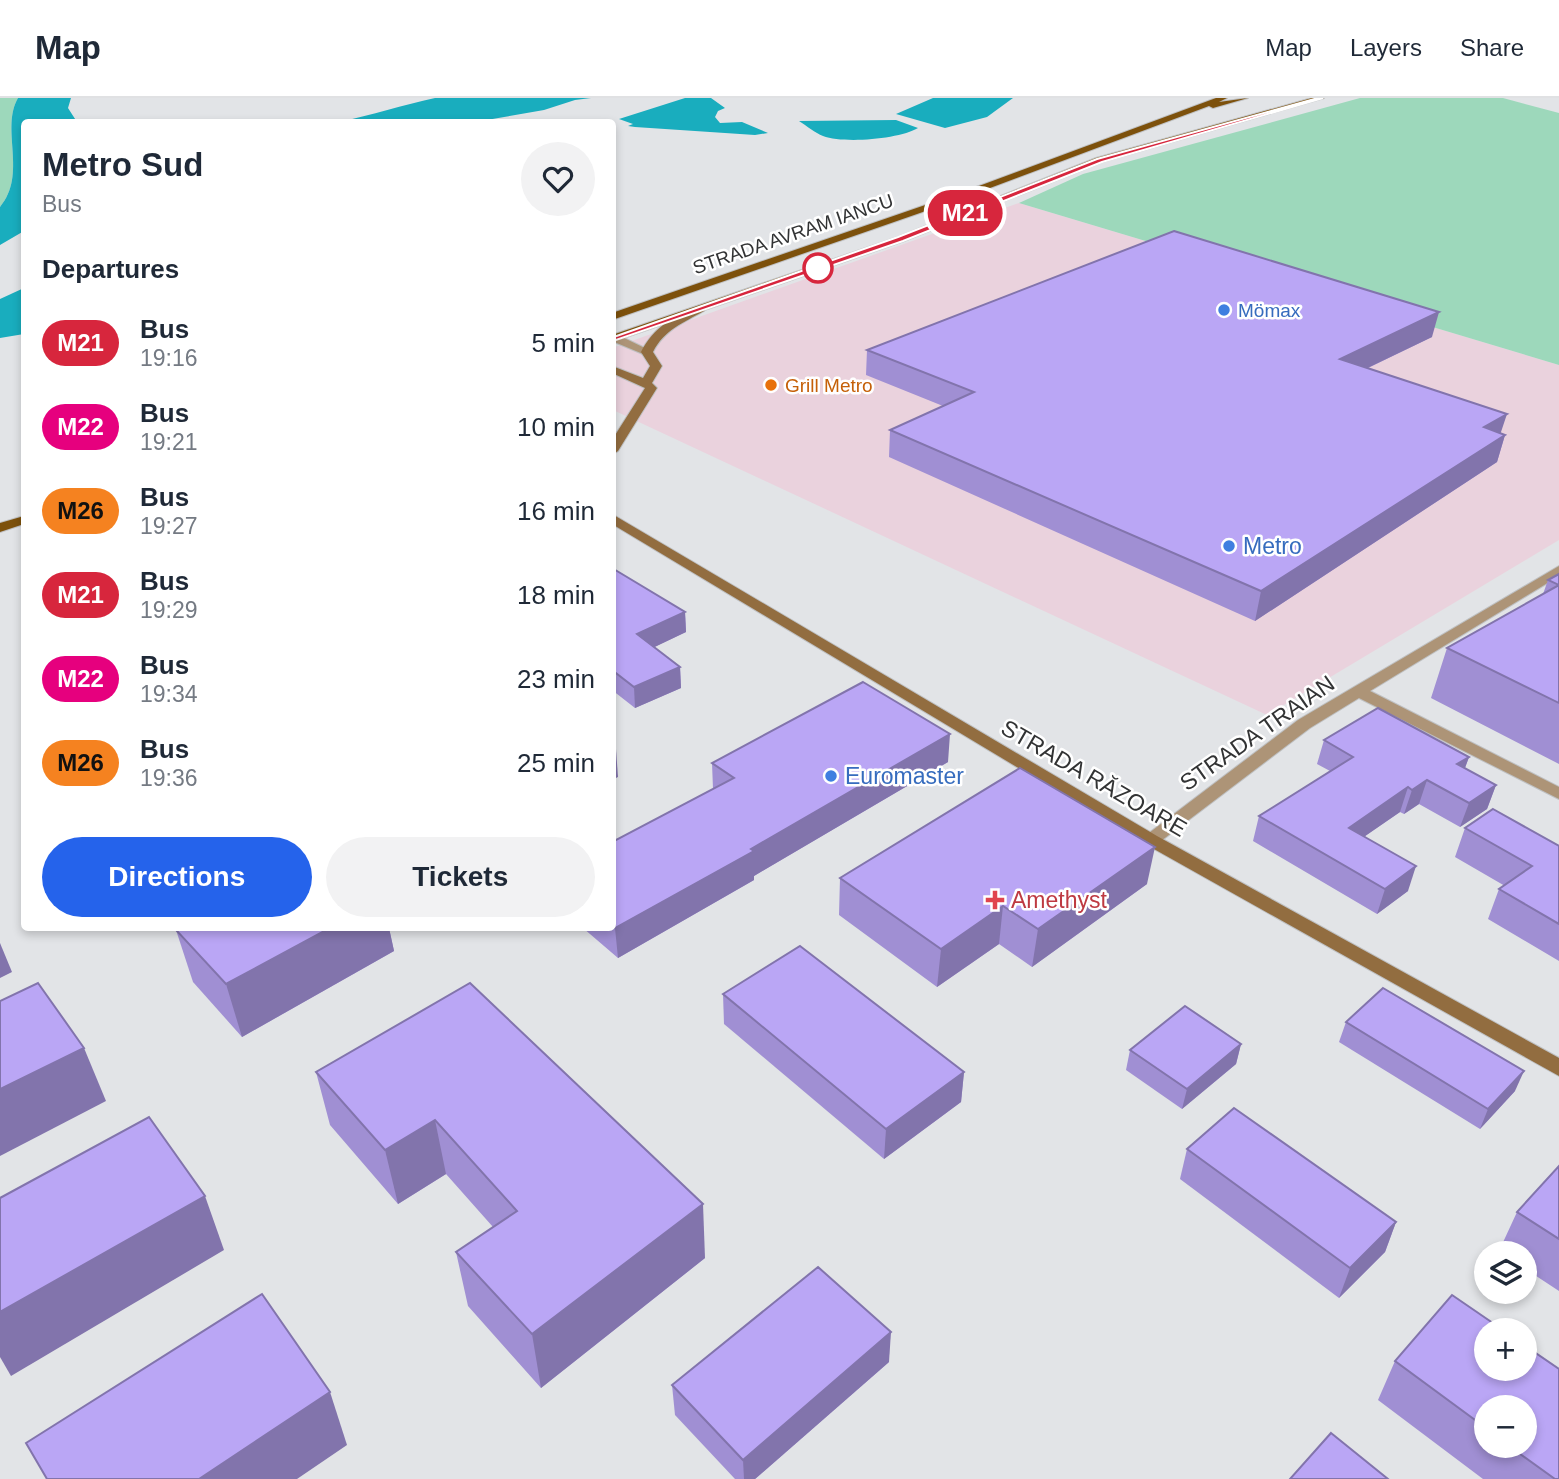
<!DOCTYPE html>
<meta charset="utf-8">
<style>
body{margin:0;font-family:Arial,sans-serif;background:#f2f2f3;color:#1f2937;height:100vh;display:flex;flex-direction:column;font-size:26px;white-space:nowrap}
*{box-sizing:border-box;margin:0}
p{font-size:23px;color:#747a83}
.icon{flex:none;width:38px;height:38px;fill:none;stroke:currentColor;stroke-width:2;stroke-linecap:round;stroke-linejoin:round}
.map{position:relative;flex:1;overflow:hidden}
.details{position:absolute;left:21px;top:21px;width:595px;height:812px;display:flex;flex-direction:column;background:#fff;border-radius:7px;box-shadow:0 4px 10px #0003}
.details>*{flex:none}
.badge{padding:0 14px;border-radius:23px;font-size:24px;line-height:46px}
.buttons{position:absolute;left:1474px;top:1143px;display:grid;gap:14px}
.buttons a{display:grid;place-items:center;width:63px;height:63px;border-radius:50%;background:#fff;box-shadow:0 4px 10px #0003;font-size:35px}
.map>.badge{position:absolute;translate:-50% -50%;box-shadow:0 0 0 4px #fff}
h2{padding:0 21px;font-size:26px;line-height:63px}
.round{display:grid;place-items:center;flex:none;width:74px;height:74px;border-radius:37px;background:#f2f2f3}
.summary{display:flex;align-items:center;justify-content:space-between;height:119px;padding:0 21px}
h1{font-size:33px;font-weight:700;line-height:52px}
.primary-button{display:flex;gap:14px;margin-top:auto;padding:14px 21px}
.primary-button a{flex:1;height:80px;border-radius:42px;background:#2563eb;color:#fff;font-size:28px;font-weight:700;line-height:80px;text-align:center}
.primary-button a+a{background:#f2f2f3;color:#1f2937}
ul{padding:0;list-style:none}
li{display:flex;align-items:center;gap:21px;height:84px;padding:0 21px}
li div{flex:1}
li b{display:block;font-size:26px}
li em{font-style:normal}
li .badge{min-width:77px;font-weight:700;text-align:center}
header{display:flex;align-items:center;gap:42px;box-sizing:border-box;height:98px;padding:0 35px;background:#fff;border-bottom:2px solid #e0e1e3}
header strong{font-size:33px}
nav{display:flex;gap:38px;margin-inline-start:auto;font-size:24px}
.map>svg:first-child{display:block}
.commercial{fill:#ead2dd}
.green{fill:#9dd8bb}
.water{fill:#19adbe}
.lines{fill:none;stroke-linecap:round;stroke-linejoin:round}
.street-casing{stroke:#bfc1c3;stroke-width:2}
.secondary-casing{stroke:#bfc1c3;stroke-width:2}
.primary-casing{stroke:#bfc1c3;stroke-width:2}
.street{fill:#ad9477;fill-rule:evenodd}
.secondary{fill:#926d40;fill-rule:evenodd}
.primary{fill:#7d510c;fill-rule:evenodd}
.wall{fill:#a08fd3;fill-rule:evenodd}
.shaded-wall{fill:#8274ac}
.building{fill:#baa6f5;stroke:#8274ac;stroke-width:2}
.line{fill:#d7263d;stroke:#fff;stroke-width:2}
.stop-dot{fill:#fff;stroke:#d7263d;stroke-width:3.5}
.shop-dot{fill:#3f7fe0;stroke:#fff;stroke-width:2.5}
.food-dot{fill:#e8710a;stroke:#fff;stroke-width:2.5}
.health-dot{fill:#e0444e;stroke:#fff;stroke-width:2.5}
.labels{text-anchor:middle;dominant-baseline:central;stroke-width:5;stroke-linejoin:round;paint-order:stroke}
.far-street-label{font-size:19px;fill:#323334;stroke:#fff}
.far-shop-label{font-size:19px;fill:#366cbe;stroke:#fff;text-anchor:start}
.far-food-label{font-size:19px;fill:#c56008;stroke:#fff;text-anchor:start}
.shop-label{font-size:23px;fill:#366cbe;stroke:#fff;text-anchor:start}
.street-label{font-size:23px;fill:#323334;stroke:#fff}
.health-label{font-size:23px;fill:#be3a42;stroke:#fff;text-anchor:start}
</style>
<header>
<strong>Map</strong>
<nav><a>Map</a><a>Layers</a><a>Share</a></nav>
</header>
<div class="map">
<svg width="1559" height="1381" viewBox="0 0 1559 1381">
<rect width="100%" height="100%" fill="#e2e4e7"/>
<polygon class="commercial" points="1019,105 1559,267 1559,442 1267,617 613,312 612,250"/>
<g class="green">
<path d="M0 0H18C0 31 28 76 0 109Z"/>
<polygon points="1360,0 1503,0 1559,15 1559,267 1019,105 1083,76"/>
</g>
<g class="water">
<path d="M18 0H71L68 10 77 24H24V133L0 147V109C28 76 0 31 18 0Z"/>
<path d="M435 0H591L575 2 544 12 475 24H339C372 17 403 7 435 0Z"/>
<polygon points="685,0 711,0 725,10 718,13 715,19 720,25 742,24 768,35 755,37 635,29 628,28 633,26 619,21"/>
<polygon points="933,0 1013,0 987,19 945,30 896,16"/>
<path d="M896 22 918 30C900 41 844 46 823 38 815 35 807 28 799 23Z"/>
<polygon points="24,190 24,236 0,240 0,201"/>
</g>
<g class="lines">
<g class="street-casing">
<g id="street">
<polygon points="612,238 620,238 653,254 643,256 612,243"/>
<polygon points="1559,468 1559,478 1370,593 1559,689 1559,701 1359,600 1310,630 1157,746 1145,746 1142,742 1145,738 1298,622"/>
</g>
</g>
<g class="secondary-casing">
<g id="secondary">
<path d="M700 208 705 211 704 213C683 225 664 232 653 254L662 268 652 285 657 290 618 353 612 357V342L645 290 612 275V268L643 280 650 268 641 254C653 230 675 216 700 208Z"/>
<polygon points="612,416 1157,738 1559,960 1559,978 1145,746 612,426"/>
</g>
</g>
<g class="primary-casing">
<g id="primary">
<polygon points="1216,0 1227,0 1219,4 1248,0 1213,10 1209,8 966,99 612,222 612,215 960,95"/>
<polygon points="1312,0 1324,0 1102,64 904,143 612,244 612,237 898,139 1096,60"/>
<polygon points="24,418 24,426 0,434 0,425"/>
</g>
</g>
<use href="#street" class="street"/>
<use href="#secondary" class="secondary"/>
<use href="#primary" class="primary"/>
</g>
<g class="wall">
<polygon points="1432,239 1368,270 1505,337 1497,364 1255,523 889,359 890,332 943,308 866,277 867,252"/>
<polygon points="612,470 685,514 686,534 654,549 680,569 681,590 635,610 612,592"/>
<polygon points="1559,476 1559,666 1431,600 1447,550 1543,496 1548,482"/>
<polygon points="1324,642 1469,659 1465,670 1496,687 1487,711 1460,729 1419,706 1404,716 1400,714 1365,738 1408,793 1377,816 1253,743 1259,718 1330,673 1317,666"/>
<polygon points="948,664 754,778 754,782 618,860 583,830 612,830 612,744 713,691 712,665"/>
<polygon points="1465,730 1559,748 1559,863 1488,821 1499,791 1505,788 1455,759"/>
<polygon points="840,780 1147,786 1032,869 999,846 937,889 839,817"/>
<polygon points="181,830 389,830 394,853 242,939 193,884 176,832"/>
<polygon points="470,885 705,1160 541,1290 468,1208 456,1154 493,1129 446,1076 398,1106 330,1027 316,974"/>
<polygon points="723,896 964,974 961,1004 884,1061 724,926"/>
<polygon points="1346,924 1515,993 1480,1031 1339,944"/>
<polygon points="1241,946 1236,966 1182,1011 1126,972 1130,952"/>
<polygon points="1187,1051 1396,1124 1385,1154 1339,1200 1180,1081"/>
<polygon points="1559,1068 1559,1193 1524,1170 1524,1155 1503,1155 1499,1153 1517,1114"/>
<path d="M1452 1197 1503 1232H1486V1270H1524V1247L1559 1271V1381H1483L1378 1302 1395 1263ZM1486 1309H1524V1348H1486Z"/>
<polygon points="889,1264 755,1381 735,1381 675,1317 672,1287"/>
</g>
<g class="shaded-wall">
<polygon points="1439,214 1432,239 1334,286 1340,261"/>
<polygon points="1507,316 1499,340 1505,337 1497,364 1255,523 1261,493 1484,329"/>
<polygon points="685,514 686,534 638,557 637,536"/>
<polygon points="680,569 681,590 635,610 634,589"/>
<polygon points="950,636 948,664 754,778 754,782 618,860 615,830"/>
<polygon points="616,651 618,679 612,682 612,653"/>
<polygon points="1469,659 1460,683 1457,666"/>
<polygon points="1427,682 1419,706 1404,716 1412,692"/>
<polygon points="1496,687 1487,711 1460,729 1469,705"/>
<polygon points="1408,689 1400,714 1342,754 1349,730"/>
<polygon points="1155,749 1147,786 1032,869 1038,831"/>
<polygon points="1416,768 1408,793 1377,816 1385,791"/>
<polygon points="1003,808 999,846 937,889 941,851"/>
<polygon points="330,830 389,830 394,853 242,939 226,886"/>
<polygon points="0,845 12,874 0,880"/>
<polygon points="1241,946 1236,966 1182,1011 1187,991"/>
<polygon points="84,950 106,1003 0,1058 0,991"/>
<polygon points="1524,973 1515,993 1480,1031 1488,1011"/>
<polygon points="964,974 961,1004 884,1061 886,1031"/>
<polygon points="435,1022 446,1076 398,1106 385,1052"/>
<polygon points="205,1098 224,1152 11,1278 0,1259 0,1214"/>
<polygon points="703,1106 705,1160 541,1290 532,1236"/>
<polygon points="1396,1124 1385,1154 1339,1200 1350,1170"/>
<polygon points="891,1234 889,1264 755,1381 744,1381 743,1362"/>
<polygon points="330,1294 347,1347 297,1381 199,1381"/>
</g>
<g class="building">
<polygon points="1174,133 1439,214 1340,261 1507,316 1484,329 1505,337 1261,493 890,332 974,294 867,252"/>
<polygon points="612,470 685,514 637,536 680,569 634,589 612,572 612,558 614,558 612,557"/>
<polygon points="1559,476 1559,487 1548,482"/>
<polygon points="1559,487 1559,605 1447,550"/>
<polygon points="863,584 950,636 751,751 754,753 615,830 612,828 612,744 734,680 712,665"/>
<polygon points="1378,610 1469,659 1457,666 1496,687 1469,705 1427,682 1412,692 1408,689 1349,730 1416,768 1385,791 1259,718 1353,659 1324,642"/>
<polygon points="1020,670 1155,749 1038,831 1003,808 941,851 840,780"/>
<polygon points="1493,711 1559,748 1559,826 1499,791 1532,768 1465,730"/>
<polygon points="181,830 330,830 226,886 176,832"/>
<polygon points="800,848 964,974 886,1031 723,896"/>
<polygon points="38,885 84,950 0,991 0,903"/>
<polygon points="470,885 703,1106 532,1236 456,1154 517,1113 435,1022 385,1052 316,974"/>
<polygon points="1383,890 1524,973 1488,1011 1346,924"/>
<polygon points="1185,908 1241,946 1187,991 1130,952"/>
<polygon points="1234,1010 1396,1124 1350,1170 1187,1051"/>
<polygon points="149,1019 205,1098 0,1214 0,1100"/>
<polygon points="1559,1068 1559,1141 1517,1114"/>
<polygon points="818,1169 891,1234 743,1362 672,1287"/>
<polygon points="262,1196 330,1294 199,1381 47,1381 26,1345"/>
<polygon points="1452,1197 1503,1232 1486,1232 1486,1270 1524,1270 1524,1247 1559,1271 1559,1381 1555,1381 1509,1348 1524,1348 1524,1309 1486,1309 1486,1330 1395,1263"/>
<polygon points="1331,1335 1388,1381 1290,1381"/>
</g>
<polygon class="line" points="1318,0 1323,0 1102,64 903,143 616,242 608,241 898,139 1097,61"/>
<circle class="stop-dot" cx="818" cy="170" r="14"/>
<g class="shop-dot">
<circle cx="1224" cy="212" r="7"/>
<circle cx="1229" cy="448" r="7"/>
<circle cx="831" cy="678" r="7"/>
</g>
<circle class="food-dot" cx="771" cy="287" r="7"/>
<path class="health-dot" d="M991.5 791.5h7v7h7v7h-7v7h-7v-7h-7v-7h7z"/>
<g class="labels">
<g class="far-street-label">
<text transform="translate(793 136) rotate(-19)">STRADA AVRAM IANCU</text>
</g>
<g class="far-shop-label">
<text x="1238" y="212">Mömax</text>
</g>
<g class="far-food-label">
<text x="785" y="287">Grill Metro</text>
</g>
<g class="shop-label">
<text x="1243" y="448">Metro</text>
<text x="845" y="678">Euromaster</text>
</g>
<g class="street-label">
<text transform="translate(1257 635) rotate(-35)">STRADA TRAIAN</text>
<text transform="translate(1094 680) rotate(30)">STRADA RĂZOARE</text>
</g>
<g class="health-label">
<text x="1011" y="802">Amethyst</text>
</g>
</g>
</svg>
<div class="buttons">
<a><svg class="icon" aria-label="layers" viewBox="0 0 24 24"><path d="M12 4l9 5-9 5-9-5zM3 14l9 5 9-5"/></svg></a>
<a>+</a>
<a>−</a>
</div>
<b class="badge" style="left:965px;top:115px;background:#d7263d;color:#fff">M21</b>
<section class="details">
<div class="summary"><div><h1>Metro Sud</h1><p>Bus</p></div><a class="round"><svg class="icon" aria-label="heart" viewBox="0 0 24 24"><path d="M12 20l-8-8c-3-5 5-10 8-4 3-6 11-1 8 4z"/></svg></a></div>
<h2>Departures</h2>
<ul>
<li><span class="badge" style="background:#d7263d;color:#fff">M21</span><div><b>Bus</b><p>19:16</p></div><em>5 min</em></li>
<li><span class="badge" style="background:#e6007e;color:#fff">M22</span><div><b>Bus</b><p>19:21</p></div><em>10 min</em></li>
<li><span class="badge" style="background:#f58220;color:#111">M26</span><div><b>Bus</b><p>19:27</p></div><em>16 min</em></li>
<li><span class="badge" style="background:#d7263d;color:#fff">M21</span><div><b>Bus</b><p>19:29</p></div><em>18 min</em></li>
<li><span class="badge" style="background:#e6007e;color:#fff">M22</span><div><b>Bus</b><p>19:34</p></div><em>23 min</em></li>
<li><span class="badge" style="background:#f58220;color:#111">M26</span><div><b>Bus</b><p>19:36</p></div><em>25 min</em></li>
</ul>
<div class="primary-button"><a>Directions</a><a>Tickets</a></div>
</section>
</div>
